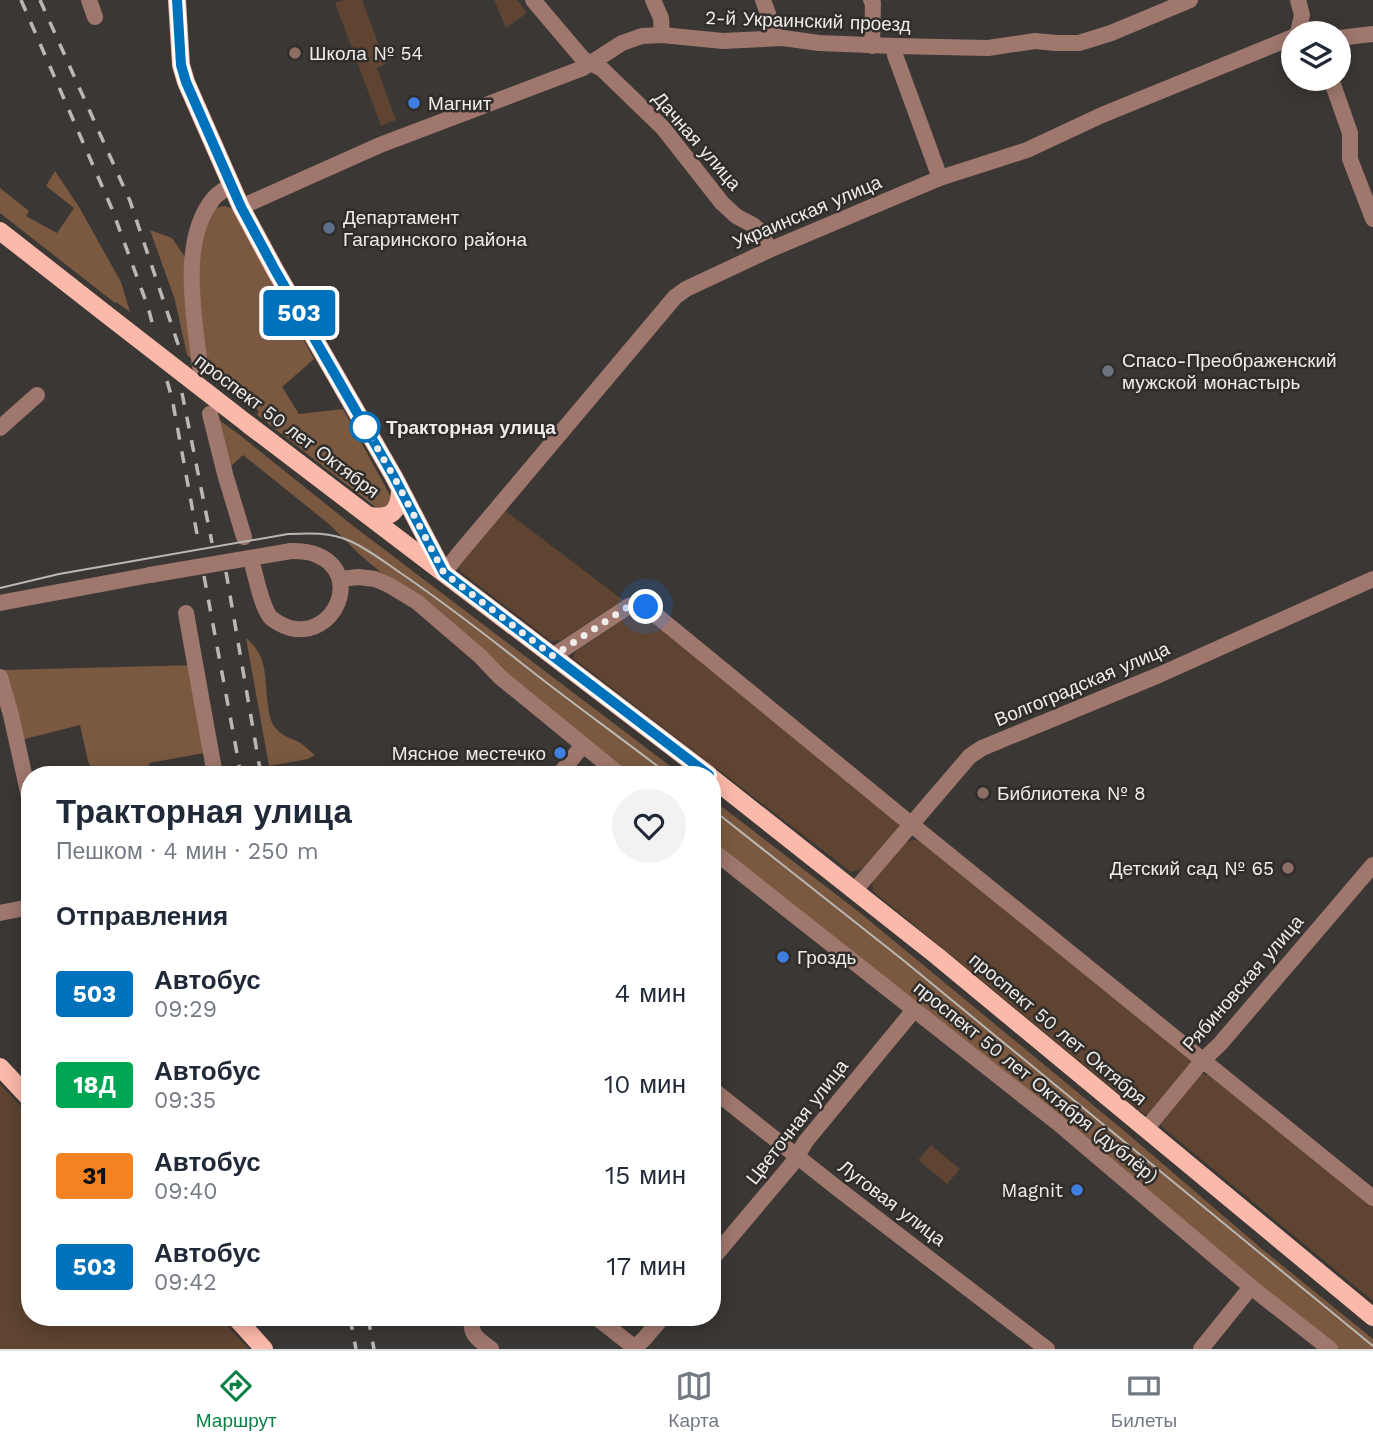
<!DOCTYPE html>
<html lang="ru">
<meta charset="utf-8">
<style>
body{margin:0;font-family:"Work Sans",sans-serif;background:#f2f2f3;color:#1f2937;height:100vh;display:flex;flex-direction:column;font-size:26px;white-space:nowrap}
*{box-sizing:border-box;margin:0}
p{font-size:23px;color:#747a83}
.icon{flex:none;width:38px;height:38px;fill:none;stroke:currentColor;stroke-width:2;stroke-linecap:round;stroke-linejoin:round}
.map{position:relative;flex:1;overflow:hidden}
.details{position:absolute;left:21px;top:766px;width:700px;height:560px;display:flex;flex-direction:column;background:#fff;border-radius:28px;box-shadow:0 4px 18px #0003}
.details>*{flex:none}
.badge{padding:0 14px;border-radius:5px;font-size:24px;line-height:46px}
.buttons{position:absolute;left:1281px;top:21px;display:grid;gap:14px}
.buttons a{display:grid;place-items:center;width:70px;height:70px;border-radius:50%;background:#fff;box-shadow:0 4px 18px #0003;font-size:35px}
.you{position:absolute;width:35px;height:35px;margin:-18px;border:5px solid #fff;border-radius:50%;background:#1a73e8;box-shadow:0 0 0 10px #1a73e833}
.map>.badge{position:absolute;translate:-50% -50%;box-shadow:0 0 0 4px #fff}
h2{padding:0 35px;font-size:26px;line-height:63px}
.round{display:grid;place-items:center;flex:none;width:74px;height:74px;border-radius:37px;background:#f2f2f3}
.overview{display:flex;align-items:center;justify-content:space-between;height:119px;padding:0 35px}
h1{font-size:33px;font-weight:600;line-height:52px}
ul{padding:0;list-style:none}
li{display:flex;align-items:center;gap:21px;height:91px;padding:0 35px}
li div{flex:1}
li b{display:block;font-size:26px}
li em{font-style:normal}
li .badge{min-width:77px;font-weight:700;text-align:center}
.dock{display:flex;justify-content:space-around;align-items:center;height:98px;border-top:2px solid #e0e1e3;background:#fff;font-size:19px;color:#747a83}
.dock a{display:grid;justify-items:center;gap:4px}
.dock .active{color:#0b8043}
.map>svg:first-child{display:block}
.green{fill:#5e4431}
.forest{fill:#7b5940}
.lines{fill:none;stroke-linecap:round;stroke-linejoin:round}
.minor{stroke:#9f776d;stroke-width:16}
.major{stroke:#fbb9a9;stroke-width:18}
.tram{stroke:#bab8b5;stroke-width:2}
.rail{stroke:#bab8b5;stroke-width:3.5;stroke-dasharray:12 12;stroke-linecap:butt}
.minor-bridge{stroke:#9f776d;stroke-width:16}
.major-bridge{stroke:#fbb9a9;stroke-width:18}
.line-casing{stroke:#fff;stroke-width:16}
.line{stroke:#0072bc;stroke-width:10}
.walk{stroke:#efedeb;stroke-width:7;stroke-dasharray:0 12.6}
.education-dot{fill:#8d6e63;stroke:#302d2a;stroke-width:2.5}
.shop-dot{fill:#3f7fe0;stroke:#302d2a;stroke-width:2.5}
.service-dot{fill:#5c6f8a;stroke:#302d2a;stroke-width:2.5}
.worship-dot{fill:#6b7280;stroke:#302d2a;stroke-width:2.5}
.stop-dot{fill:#fff;stroke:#0072bc;stroke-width:3.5}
.labels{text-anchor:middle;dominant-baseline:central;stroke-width:5;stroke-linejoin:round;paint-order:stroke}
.street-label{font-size:19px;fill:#efedeb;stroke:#302d2a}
.poi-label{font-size:19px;fill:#efedeb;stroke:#302d2a;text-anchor:start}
.stop-label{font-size:19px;font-weight:bold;fill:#efedeb;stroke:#302d2a;text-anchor:start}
</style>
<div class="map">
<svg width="1373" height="1349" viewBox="0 0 1373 1349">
<rect width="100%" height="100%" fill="#3a3734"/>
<g class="green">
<polygon points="344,0 362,0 386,64 377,68 396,120 381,126 335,3"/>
<polygon points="494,0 517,0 527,13 506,28"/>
<polygon points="503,509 623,600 562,640 551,641 461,572 458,567"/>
<polygon points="642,611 900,821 901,827 866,868 851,872 573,658 575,652 635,612"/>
<polygon points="914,840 923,841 1193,1062 1148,1115 1144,1114 874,892 872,883 876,874 904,843"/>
<polygon points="1203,1074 1208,1075 1373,1205 1373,1301 1162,1127 1161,1123 1197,1077"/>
<polygon points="0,1084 30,1116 30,1318 220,1318 249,1349 0,1349"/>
<polygon points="931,1145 960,1169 947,1184 918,1160"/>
</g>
<g class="forest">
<polygon points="55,171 79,207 121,282 130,312 116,302 115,303 0,213 0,188 29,211 26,216 57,233 74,208 46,186"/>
<polygon points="224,206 231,208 314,359 282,387 299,414 343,409 392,499 391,507 378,509 257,415 259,411 207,371 198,282 199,251 209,216 216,208"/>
<polygon points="150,230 172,238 185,257 194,361 187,355 175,300"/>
<polygon points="219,420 241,436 352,525 682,775 628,775 391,581 359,554 329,524 243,455 229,468"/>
<path d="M246 638C269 657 264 678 268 705 269 712 270 720 274 726 284 739 291 737 302 744 306 747 311 752 315 755L308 759 269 766Z"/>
<polygon points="198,665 215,751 149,763 150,773 141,775 94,775 88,761 80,725 21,740 3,670"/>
<polygon points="712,799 859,912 1128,1134 1262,1249 1373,1339 1373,1349 1339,1349 1179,1222 712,843"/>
</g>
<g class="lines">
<g class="minor">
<polyline points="89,0 95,17"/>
<polyline points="533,0 583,59 602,69 663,128 722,203 736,216 753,225 761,232 769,250"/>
<polyline points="653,0 661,18 662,35"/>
<polyline points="763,0 774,30 772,38"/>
<polyline points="871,0 873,3 872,46"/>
<polyline points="1298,33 1302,15 1298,0"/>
<polyline points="1339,38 1373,34"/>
<polyline points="894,46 895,55 940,178"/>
<polyline points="1331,79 1350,133 1350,159 1373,219"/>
<polyline points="241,207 380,145 583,68 622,43 642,36 662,35 723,41 783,38 819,43 894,46 988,48 1035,41 1056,43 1079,43 1111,33 1190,0"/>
<path d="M200 366C194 316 179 239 214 198 218 193 226 189 231 185"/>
<polyline points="210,414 225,474 244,537"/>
<polyline points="0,428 37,395"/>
<path d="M253 567C257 581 262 608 271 618 276 622 284 626 290 628 335 639 363 574 317 555 309 551 299 551 291 551"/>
<polyline points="444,573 457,556 675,297 686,289 769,250 940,178 1027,150 1102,115 1293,37"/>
<polyline points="341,579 358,577 375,579 389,585 417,602 480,656 500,677 620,775"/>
<polyline points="0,603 150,575"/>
<polyline points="186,613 215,775"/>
<polyline points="553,656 629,606 637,604 646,607 901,816 1373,1198"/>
<polyline points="0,677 11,715 30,801"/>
<polyline points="559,775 583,745"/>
<polyline points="712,850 1059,1124 1251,1287 1330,1349"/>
<polyline points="855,890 970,756 982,748 1159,675 1373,579"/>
<polyline points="0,913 30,907"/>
<polyline points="712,1089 837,1188 1047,1349"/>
<polyline points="1146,1129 1203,1060 1220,1044 1373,865"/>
<polyline points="712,1259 792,1164 806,1141 914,1010"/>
<path d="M473 1318C468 1334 479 1340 491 1349"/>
<polyline points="597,1318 634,1347"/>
<polyline points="633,1349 644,1339 662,1318"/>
<polyline points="1201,1349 1251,1287"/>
</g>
<g class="major">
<polyline points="177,0 181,65 186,82 241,207 275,270 394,477 444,573"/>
<polyline points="0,231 106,314"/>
<polyline points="249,425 709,775"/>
<path d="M370 516C391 519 399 512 400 491"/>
<polyline points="712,778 937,956 1373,1317"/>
<polyline points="0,1067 30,1099"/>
<polyline points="236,1318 264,1349"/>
</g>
<g class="tram">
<path d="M0 588 59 574 288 534C310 533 330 532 350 541 370 550 387 564 405 576 444 603 482 632 520 662 569 701 620 737 669 775"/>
<polyline points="712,809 903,960 1373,1346"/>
</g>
<g class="rail">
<polyline points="21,0 112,209 148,307 154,330"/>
<polyline points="40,0 130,201 180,350"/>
<polyline points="167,381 172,398 199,545"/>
<polyline points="182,393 212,543"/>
<polyline points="226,572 261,775"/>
<polyline points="204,576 241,775"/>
<polyline points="350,1318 356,1349"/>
<polyline points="368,1318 374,1349"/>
</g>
<polyline class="minor-bridge" points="150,575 291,551"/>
<polyline class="major-bridge" points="106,314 249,425"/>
</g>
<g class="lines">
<g class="line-casing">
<polyline id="line" points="177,0 181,65 186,82 241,207 275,270 394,477 444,573 709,775"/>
</g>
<use href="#line" class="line"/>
<polyline class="walk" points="365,427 394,477 444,573 553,656 629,606 637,604 646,607"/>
</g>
<g class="education-dot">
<circle cx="295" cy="53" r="7"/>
<circle cx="983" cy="793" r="7"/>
<circle cx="1288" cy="868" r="7"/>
</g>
<g class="shop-dot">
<circle cx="414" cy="103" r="7"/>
<circle cx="560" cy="753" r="7"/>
<circle cx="783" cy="957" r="7"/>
<circle cx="1077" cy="1190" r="7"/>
</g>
<circle class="service-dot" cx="329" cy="228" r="7"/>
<circle class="worship-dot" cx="1108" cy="371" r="7"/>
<circle class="stop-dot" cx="365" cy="427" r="14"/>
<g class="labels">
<g class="street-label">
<text transform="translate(808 21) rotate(2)">2-й Украинский проезд</text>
<text transform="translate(697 141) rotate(49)">Дачная улица</text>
<text transform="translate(807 212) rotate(-23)">Украинская улица</text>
<text transform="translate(287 426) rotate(37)">проспект 50 лет Октября</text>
<text transform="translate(1082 684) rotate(-23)">Волгоградская улица</text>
<text transform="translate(1243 983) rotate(-49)">Рябиновская улица</text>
<text transform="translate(1058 1029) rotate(40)">проспект 50 лет Октября</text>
<text transform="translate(1036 1082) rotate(39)">проспект 50 лет Октября (дублёр)</text>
<text transform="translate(797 1122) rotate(-52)">Цветочная улица</text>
<text transform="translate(892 1203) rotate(37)">Луговая улица</text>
</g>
<g class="poi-label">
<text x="309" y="53">Школа № 54</text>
<text x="428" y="103">Магнит</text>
<text x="343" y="217">Департамент<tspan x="343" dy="22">Гагаринского района</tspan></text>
<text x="1122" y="360">Спасо-Преображенский<tspan x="1122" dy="22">мужской монастырь</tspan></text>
<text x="546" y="753" text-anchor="end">Мясное местечко</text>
<text x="997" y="793">Библиотека № 8</text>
<text x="1274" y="868" text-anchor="end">Детский сад № 65</text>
<text x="797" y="957">Гроздь</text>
<text x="1063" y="1190" text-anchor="end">Magnit</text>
</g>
<g class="stop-label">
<text x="386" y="427">Тракторная улица</text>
</g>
</g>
</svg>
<div class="buttons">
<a><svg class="icon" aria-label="layers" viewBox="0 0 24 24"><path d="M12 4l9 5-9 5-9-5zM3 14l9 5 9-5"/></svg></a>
</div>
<div class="you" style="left:646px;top:607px"></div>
<b class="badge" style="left:299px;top:313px;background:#0072bc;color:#fff">503</b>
<section class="details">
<div class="overview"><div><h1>Тракторная улица</h1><p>Пешком · 4 мин · 250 m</p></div><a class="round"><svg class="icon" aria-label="heart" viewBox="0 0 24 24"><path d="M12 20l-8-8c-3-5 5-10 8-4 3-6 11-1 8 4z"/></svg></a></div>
<h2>Отправления</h2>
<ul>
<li><span class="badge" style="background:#0072bc;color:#fff">503</span><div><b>Автобус</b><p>09:29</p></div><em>4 мин</em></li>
<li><span class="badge" style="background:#00a651;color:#fff">18Д</span><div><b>Автобус</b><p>09:35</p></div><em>10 мин</em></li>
<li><span class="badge" style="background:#f58220;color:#111">31</span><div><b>Автобус</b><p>09:40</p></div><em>15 мин</em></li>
<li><span class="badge" style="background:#0072bc;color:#fff">503</span><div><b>Автобус</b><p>09:42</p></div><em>17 мин</em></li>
</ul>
</section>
</div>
<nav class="dock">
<a class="active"><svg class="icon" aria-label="directions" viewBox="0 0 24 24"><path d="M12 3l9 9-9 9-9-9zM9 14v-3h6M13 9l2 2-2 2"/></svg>Маршрут</a>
<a><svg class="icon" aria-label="map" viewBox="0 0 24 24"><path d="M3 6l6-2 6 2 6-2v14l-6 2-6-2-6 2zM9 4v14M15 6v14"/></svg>Карта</a>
<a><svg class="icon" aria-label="tickets" viewBox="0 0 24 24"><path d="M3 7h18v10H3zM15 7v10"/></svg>Билеты</a>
</nav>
